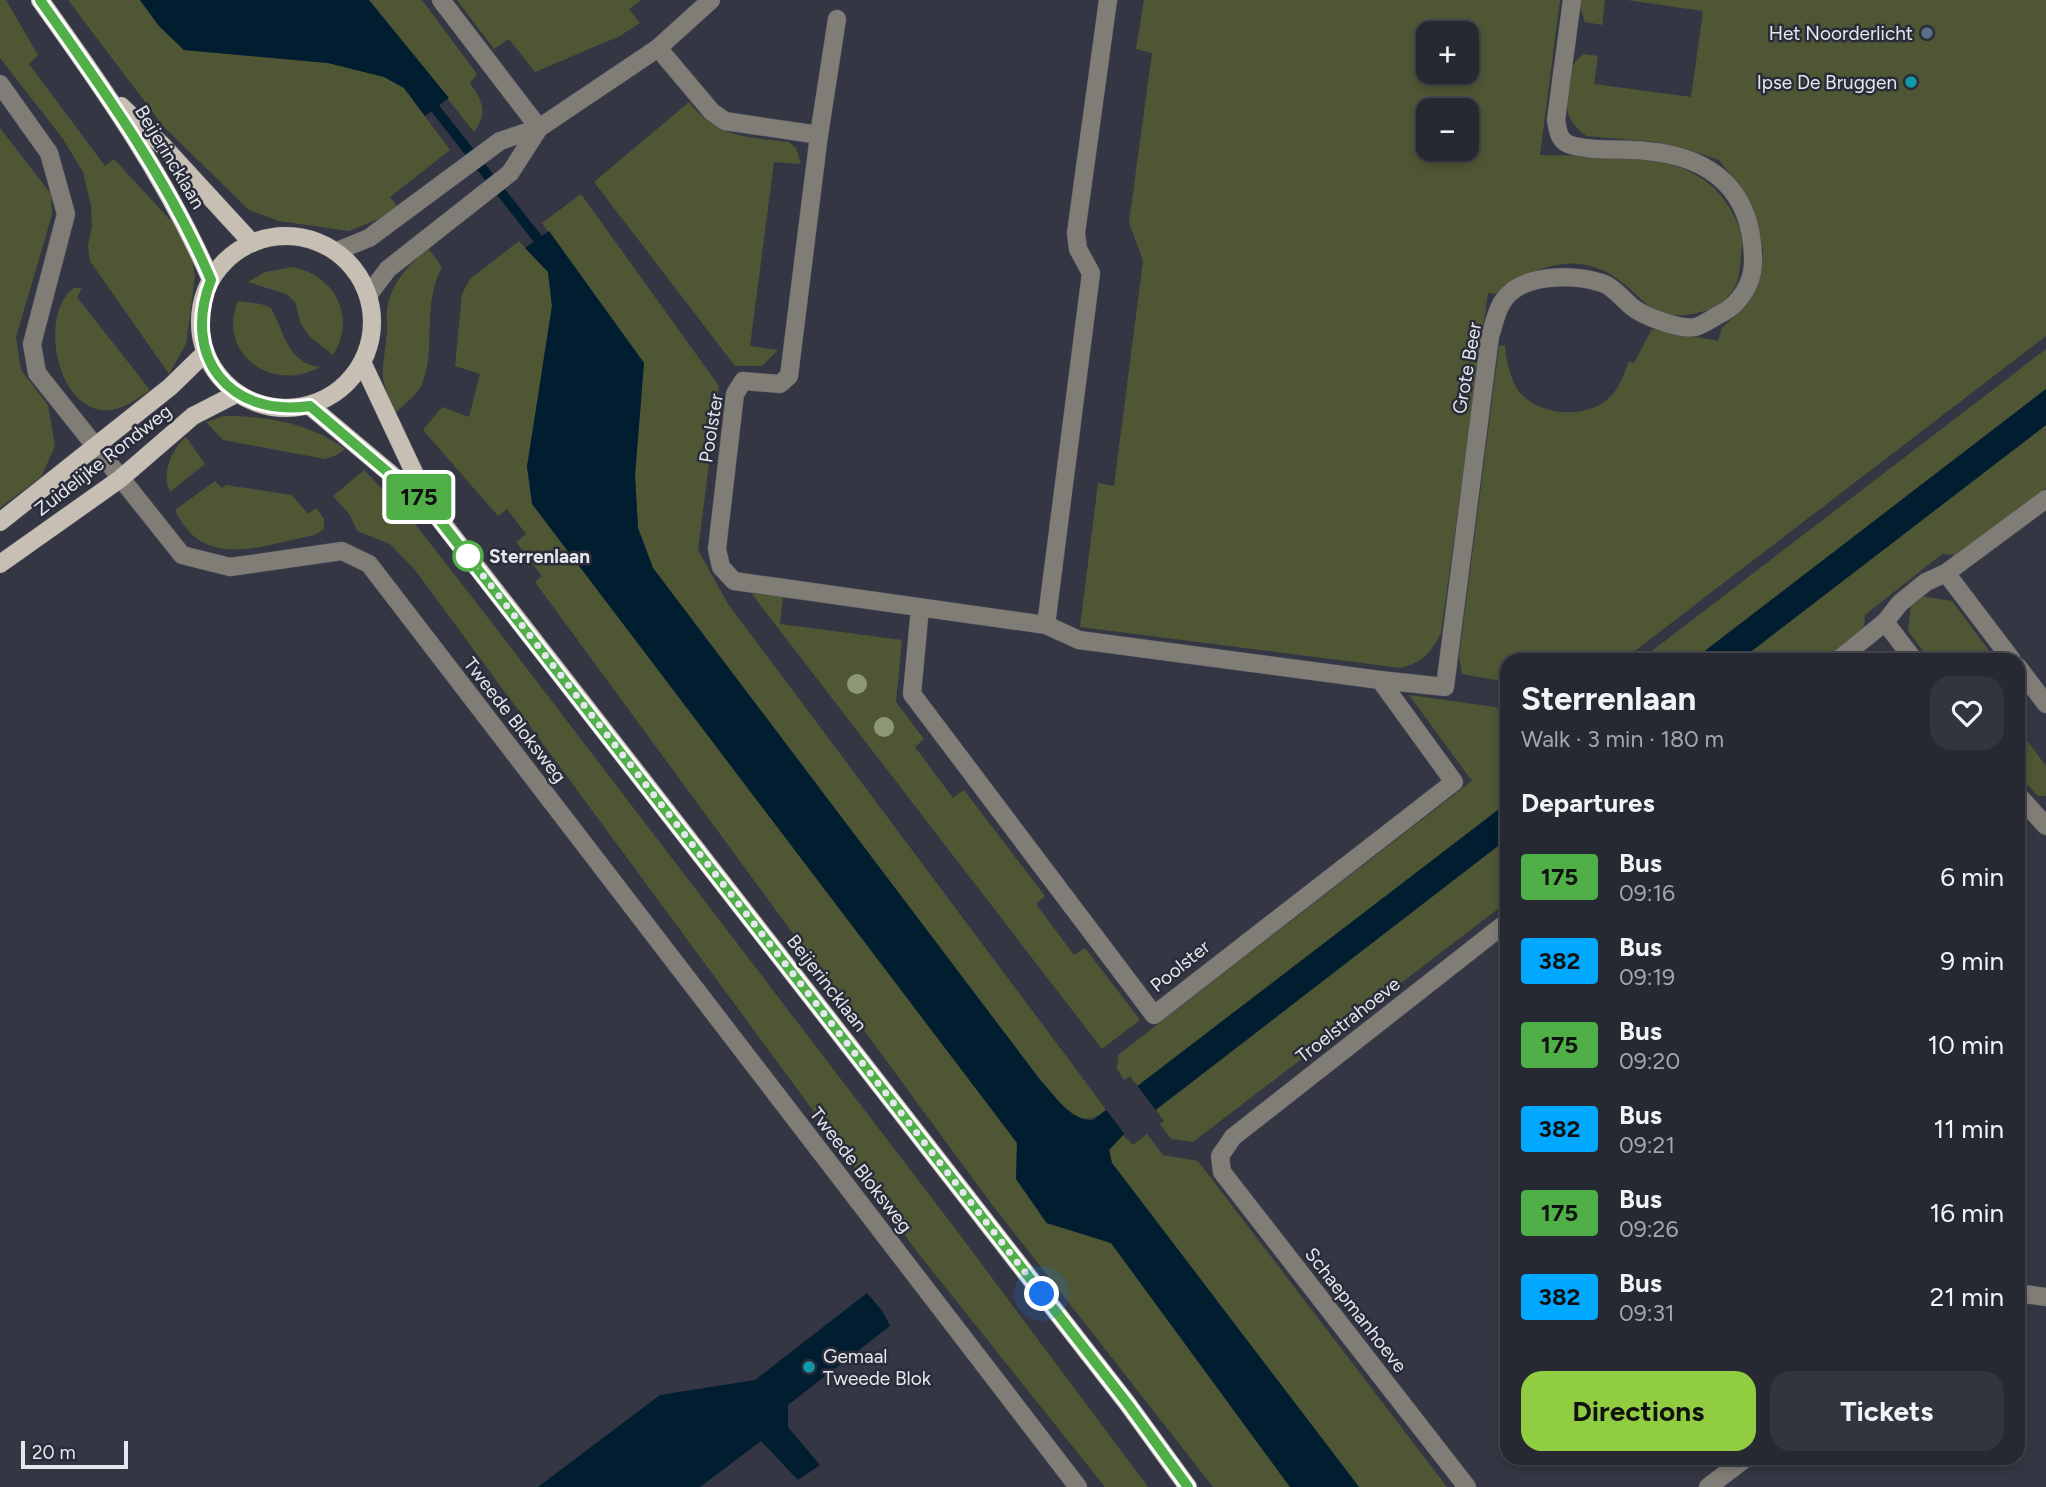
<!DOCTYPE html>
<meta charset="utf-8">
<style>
body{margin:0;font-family:Figtree,sans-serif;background:#33353e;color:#f1f3f6;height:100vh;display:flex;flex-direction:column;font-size:26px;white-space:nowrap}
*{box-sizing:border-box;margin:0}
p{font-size:23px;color:#a4a6ac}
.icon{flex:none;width:38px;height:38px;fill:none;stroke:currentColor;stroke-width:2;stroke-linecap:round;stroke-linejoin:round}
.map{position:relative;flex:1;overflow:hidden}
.panel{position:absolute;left:1500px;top:653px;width:525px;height:812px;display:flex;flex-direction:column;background:#272932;border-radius:21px;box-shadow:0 4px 10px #0003,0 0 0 2px #43454d}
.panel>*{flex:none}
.badge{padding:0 14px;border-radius:5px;font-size:24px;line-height:46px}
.buttons{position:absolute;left:1416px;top:21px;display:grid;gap:14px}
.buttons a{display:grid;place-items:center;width:63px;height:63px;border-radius:14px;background:#272932;box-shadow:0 4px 10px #0003,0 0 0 2px #43454d;font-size:35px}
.scale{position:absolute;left:21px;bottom:18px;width:107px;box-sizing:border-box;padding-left:7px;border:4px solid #e5e7ef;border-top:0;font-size:19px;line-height:24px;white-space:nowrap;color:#e5e7ef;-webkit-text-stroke:5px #2a2d39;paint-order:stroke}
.you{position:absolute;width:35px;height:35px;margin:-18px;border:5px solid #fff;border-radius:50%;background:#1a73e8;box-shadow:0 0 0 10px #1a73e833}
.map>.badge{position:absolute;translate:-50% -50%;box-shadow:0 0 0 4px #fff}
h2{padding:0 21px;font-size:26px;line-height:63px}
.round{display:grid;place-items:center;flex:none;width:74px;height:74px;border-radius:21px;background:#33353e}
.summary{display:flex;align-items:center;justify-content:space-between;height:119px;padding:0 21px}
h1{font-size:33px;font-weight:700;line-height:52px}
.button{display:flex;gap:14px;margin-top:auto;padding:14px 21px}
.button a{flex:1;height:80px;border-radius:21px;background:#91cd40;color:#111;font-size:28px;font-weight:700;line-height:80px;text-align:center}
.button a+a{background:#33353e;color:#f1f3f6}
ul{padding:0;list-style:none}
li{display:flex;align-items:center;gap:21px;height:84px;padding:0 21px}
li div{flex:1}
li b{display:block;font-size:26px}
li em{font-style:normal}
li .badge{min-width:77px;font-weight:700;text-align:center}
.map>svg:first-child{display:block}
.green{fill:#4f5634;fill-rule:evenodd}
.water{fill:#001e30}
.pier{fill:#343743}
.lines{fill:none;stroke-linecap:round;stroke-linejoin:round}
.stream{stroke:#001e30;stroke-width:10}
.minor-casing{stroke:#50535f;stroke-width:19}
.major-casing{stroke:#50535f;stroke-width:19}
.minor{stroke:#807c76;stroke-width:18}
.major{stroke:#c7bfb4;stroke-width:18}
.tree{fill:#8e9874}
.line-casing{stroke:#fff;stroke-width:16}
.line{stroke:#50af46;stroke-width:10}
.walk{stroke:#e5e7ef;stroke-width:7;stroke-dasharray:0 12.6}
.service-dot{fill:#5c6f8a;stroke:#2a2d39;stroke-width:2.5}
.culture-dot{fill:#0f9aa8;stroke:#2a2d39;stroke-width:2.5}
.stop-dot{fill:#fff;stroke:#50af46;stroke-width:3.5}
.labels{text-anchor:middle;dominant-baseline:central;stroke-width:5;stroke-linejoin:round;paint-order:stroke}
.poi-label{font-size:19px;fill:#e5e7ef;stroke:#2a2d39;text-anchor:end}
.street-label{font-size:19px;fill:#e5e7ef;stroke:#2a2d39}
.stop-label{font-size:19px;font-weight:bold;fill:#e5e7ef;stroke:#2a2d39;text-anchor:start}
</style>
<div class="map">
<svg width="2046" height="1487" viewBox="0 0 2046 1487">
<rect width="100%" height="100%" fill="#343743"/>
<g class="green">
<polygon points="0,0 6,0 38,55 29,64 105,166 114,159 172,222 182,237 193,264 195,277 186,344 169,374 90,261 88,245 92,226 91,206 83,172 63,139 0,58"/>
<polygon points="68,0 140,0 159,26 184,50 328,63 384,77 404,88 450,150 390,197 398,207 383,217 349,231 279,221 249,210 164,127"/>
<path d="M369 0H422L477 74 470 83C482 101 489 112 474 132Z"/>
<polygon points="457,0 641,0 629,9 640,23 620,36 535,72 509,39 494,49"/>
<path d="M1144 0H1560L1540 155C1602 158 1693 145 1729 207 1736 219 1743 233 1742 246 1739 274 1742 288 1717 306 1711 310 1703 311 1697 313 1652 323 1649 302 1619 280 1579 250 1534 265 1499 294L1488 293 1441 633C1431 653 1423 662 1401 668L1080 627 1098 483 1114 486 1143 261 1129 222 1152 53 1136 49ZM1428 33H1466V72H1428ZM1428 110H1466V149H1428Z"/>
<polygon points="1581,0 1605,0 1602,25 1585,22 1580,7"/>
<path d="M1627 0H2046V336L1623 660H1507V682L1462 674 1459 657 1499 346 1505 345C1506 360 1509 373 1516 387 1533 416 1584 420 1608 399 1619 390 1624 374 1629 361L1634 363 1652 329 1718 341 1722 328 1749 302 1761 276 1763 252 1761 238 1751 205 1738 184 1719 160 1692 151 1656 142 1586 136C1579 130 1574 126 1570 118 1562 101 1566 64 1584 54L1598 56 1594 84 1691 97 1703 11Z"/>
<path d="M689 102C717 138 747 137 789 142L796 148 801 164 774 162 750 346 778 350 762 366H735L594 182Z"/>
<polygon points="0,128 51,194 52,215 16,337 21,370 48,405 55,446 41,477 0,508"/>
<path d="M581 194 719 386 698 550 728 604 1099 1100 1106 1110C1076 1134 1062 1103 1041 1081L653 568 638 528 635 475 644 363 542 223Z"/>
<polygon points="519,241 548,272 552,306 527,467 1017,1143 1016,1179 1046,1223 1111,1243 1290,1487 1213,1487 990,1202 535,582 542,576 516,542 526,534 507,509 498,516 423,430 442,407 469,417 480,374 455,366 462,294 470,279"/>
<path d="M428 248 442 267C421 307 437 349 422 384 417 395 405 404 396 412 377 374 383 373 387 333 388 326 386 319 387 311 390 283 408 267 428 248Z"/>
<path d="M292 267C335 275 357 317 333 355L309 336 301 324 295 302 286 294 248 282 265 272Z"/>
<path d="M74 288H82L77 297 150 390C138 398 126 408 111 410 59 417 36 316 74 288Z"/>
<path d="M238 301 261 304 271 308C284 331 287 363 320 367 272 394 216 353 238 301Z"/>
<polygon points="2046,349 2046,389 1693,660 1640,660"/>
<path d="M224 416C268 416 309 423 345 449L337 455 325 459 223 440 206 422Z"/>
<polygon points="2046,425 2046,488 1958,555 1942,554 1865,615 1864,629 1823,660 1740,660"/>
<path d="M186 437 205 464 170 492C161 474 171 450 186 437Z"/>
<polygon points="364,470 415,524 489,619 954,1227 1148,1487 1105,1487 918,1253 415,570 390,544 357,531 350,515 333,496"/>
<path d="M215 481 222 488 226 485 292 495 308 514 316 508 324 519V529L315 535C261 545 204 572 175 510Z"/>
<polygon points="751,593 783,597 780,624 902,640 896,702 924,739 915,747 953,798 964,790 1045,896 1036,904 1074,955 1085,948 1140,1020 1102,1049"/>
<polygon points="1920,596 1952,601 1996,660 1930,660 1908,631 1911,605"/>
<polygon points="1409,695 1495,707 1505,714 1507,803 1138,1087 1130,1076 1124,1080 1117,1069 1118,1055 1472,781"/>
<polygon points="2018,728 2046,766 2046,796 2038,796 2018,775"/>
<polygon points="1507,839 1507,902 1193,1142 1171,1139 1160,1124 1164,1121 1156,1110"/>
<polygon points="1147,1134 1163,1155 1198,1161 1447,1487 1359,1487 1112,1163 1109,1150 1123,1135 1133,1145"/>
</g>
<g class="water">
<polygon points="140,0 369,0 449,98 425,116 404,88 384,77 328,63 184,50 159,26"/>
<path d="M549 231 644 363 635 475 638 528 653 568 1041 1081C1055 1096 1071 1121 1093 1120L1507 803V839L1123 1135 1109 1150 1112 1163 1359 1487H1290L1111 1243 1047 1223 1016 1179 1017 1143 532 504 527 467 552 306 548 272 525 248Z"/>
<polygon points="2046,389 2046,425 1740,660 1693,660"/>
<polygon points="867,1293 883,1312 890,1326 788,1405 788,1427 820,1465 798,1480 761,1441 700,1487 538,1487 660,1395 755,1380"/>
</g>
<polygon class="pier" points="1136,1084 1158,1113 1126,1136 1104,1107"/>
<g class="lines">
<polyline class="stream" points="427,98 545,248"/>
<g class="minor-casing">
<g id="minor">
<polyline points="441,0 539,128"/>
<polyline points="658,48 712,112 725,121 819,135 789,376 780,384 743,381 735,394 717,549 721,567 734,581 1046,625 1079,640 1380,680 1454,782 1154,1015 912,694 920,608"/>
<polyline points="0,84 49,153 66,214 32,344 37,373 182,555 230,567 342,551 369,564 1078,1487"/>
<polyline points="819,135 837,19"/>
<polyline points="337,251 369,238 500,141 539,128 658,48 711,0"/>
<polyline points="369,294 388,269 510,173 539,128"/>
<polyline points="1946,573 2012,660"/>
<polyline points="1885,622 1914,660"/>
<polyline points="1046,625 1091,273 1078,249 1076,233 1108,0"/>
<polyline points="1838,660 1885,622 1900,603 1926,582 1946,573 2046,499"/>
<polyline points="2018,667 2046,704"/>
<path d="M1380 680 1445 687 1490 336C1494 325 1496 311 1503 301 1521 273 1574 274 1602 283 1612 286 1623 299 1631 306 1642 316 1680 330 1695 327 1704 325 1715 316 1724 312 1741 302 1752 283 1753 264 1754 193 1715 157 1646 151 1623 148 1594 152 1571 145 1559 142 1558 131 1556 120L1572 0"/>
<polyline points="2018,795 2046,826"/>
<polyline points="2018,1293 2046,1297"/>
<polyline points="1467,1487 1222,1172 1220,1156 1233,1137 1507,922"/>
<polyline points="1708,1487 1746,1458"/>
</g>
</g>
<g class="major-casing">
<g id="major">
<path d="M40 0C104 89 167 179 211 280"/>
<polyline points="121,106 163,146 252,243"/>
<circle cx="286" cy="322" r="86"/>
<polyline points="363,364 427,500"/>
<polyline points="310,406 430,507 1127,1403 1188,1487"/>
<polyline points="0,522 170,387 205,353"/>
<polyline points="0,564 120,479 193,416 236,394"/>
</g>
</g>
<use href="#minor" class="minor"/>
<use href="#major" class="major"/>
</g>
<g class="tree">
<circle cx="857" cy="684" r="10"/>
<circle cx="884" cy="727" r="10"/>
</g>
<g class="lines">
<g class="line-casing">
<path id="line" d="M40 0C103 89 168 179 211 280 181 356 229 418 310 406L430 508 1127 1403 1188 1487"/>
</g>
<use href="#line" class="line"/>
<polyline class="walk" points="468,556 1042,1294"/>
</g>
<circle class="service-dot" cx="1927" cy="33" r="7"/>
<g class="culture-dot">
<circle cx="1911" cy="82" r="7"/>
<circle cx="809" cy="1367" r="7"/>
</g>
<circle class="stop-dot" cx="468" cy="556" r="14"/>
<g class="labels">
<g class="poi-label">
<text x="1913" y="33">Het Noorderlicht</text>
<text x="1897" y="82">Ipse De Bruggen</text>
<text x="823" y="1356" text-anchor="start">Gemaal<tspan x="823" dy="22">Tweede Blok</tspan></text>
</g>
<g class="street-label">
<text transform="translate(170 157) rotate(59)">Beijerincklaan</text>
<text transform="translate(1467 368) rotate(-80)">Grote Beer</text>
<text transform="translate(711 428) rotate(-81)">Poolster</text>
<text transform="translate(103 460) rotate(-38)">Zuidelijke Rondweg</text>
<text transform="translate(515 720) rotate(52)">Tweede Bloksweg</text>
<text transform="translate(1180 966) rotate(-39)">Poolster</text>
<text transform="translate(827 983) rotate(52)">Beijerincklaan</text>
<text transform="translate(1348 1020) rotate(-38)">Troelstrahoeve</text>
<text transform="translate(861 1170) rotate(52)">Tweede Bloksweg</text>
<text transform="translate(1356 1310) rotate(52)">Schaepmanhoeve</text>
</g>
<g class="stop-label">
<text x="489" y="556">Sterrenlaan</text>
</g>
</g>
</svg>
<div class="buttons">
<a>+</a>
<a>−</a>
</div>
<div class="scale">20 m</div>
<div class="you" style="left:1042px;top:1294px"></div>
<b class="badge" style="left:419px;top:497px;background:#50af46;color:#111">175</b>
<section class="panel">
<div class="summary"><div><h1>Sterrenlaan</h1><p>Walk · 3 min · 180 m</p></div><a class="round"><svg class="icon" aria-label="heart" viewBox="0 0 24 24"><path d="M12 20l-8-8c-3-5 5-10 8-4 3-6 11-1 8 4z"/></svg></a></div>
<h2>Departures</h2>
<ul>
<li><span class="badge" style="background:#50af46;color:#111">175</span><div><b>Bus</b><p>09:16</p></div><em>6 min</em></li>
<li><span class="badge" style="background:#00a7ff;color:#111">382</span><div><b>Bus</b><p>09:19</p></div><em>9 min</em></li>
<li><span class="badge" style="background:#50af46;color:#111">175</span><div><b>Bus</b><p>09:20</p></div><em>10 min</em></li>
<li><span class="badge" style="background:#00a7ff;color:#111">382</span><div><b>Bus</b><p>09:21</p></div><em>11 min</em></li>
<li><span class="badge" style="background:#50af46;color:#111">175</span><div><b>Bus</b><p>09:26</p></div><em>16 min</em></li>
<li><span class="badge" style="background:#00a7ff;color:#111">382</span><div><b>Bus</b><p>09:31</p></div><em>21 min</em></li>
</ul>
<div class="button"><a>Directions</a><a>Tickets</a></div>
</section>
</div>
